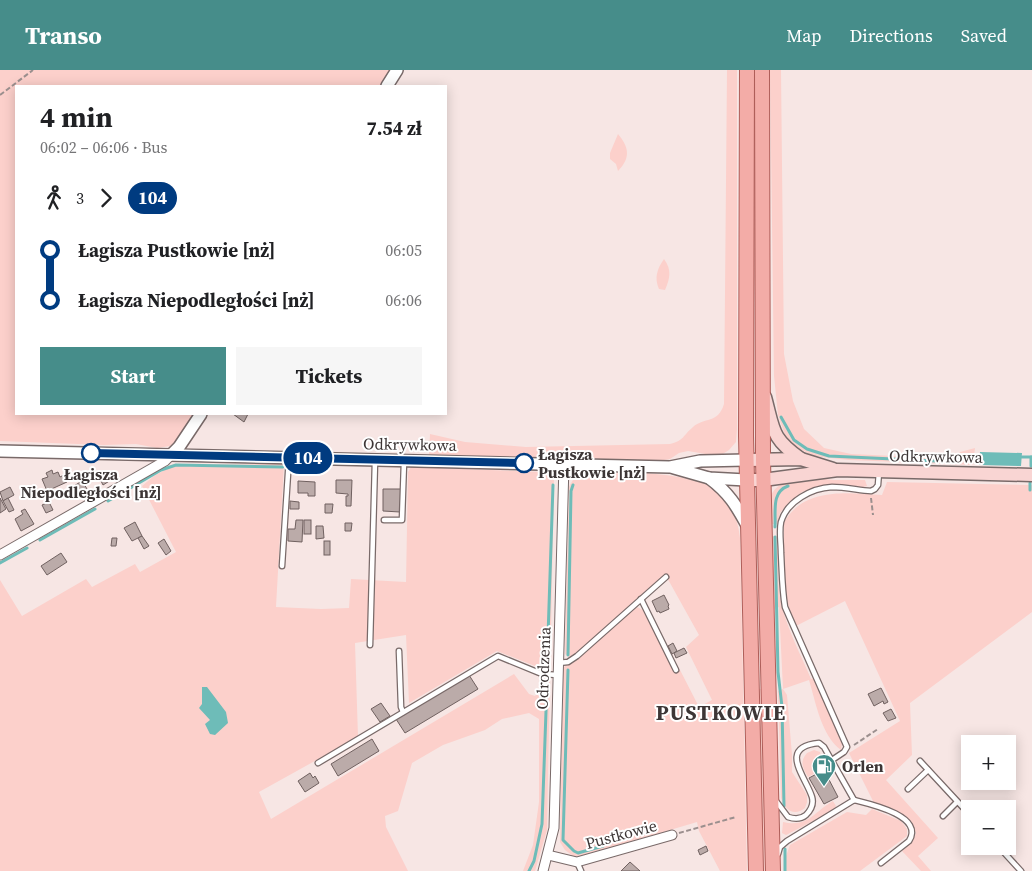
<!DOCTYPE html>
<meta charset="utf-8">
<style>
body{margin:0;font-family:"Source Serif 4",serif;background:#f6f6f6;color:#202124;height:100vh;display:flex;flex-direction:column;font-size:19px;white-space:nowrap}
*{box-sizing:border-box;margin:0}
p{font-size:16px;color:#757577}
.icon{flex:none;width:28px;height:28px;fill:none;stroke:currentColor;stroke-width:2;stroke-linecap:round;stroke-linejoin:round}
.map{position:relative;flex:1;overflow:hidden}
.panel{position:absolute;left:15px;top:15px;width:432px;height:330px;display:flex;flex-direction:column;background:#fff;border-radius:0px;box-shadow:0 2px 12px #0003}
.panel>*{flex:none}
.badge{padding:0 10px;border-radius:16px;font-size:18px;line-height:32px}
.buttons{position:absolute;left:961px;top:665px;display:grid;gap:10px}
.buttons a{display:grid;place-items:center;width:55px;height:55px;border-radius:0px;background:#fff;box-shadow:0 2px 12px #0003;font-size:25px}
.map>.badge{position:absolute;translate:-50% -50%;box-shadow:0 0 0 2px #fff}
.legs{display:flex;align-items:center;gap:8px;height:55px;padding:0 25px;font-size:16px}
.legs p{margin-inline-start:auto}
.headline{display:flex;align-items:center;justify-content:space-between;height:85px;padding:0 25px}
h1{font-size:28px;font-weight:700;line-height:38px}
.cta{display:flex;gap:10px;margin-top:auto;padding:10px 25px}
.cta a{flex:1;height:58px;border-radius:0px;background:#468d8a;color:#fff;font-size:20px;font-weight:700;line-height:58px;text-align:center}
.cta a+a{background:#f6f6f6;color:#202124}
ul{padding:0 25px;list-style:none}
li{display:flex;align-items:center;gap:18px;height:50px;font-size:19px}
li i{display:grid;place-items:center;width:8px;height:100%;margin:0 6px;background:currentColor}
li i::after{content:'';width:12px;height:12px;margin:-6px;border:4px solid;border-radius:50%;background:#fff}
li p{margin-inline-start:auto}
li:first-child i{background:linear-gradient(#0000 50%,currentColor 0)}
li:last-child i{background:linear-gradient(currentColor 50%,#0000 0)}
header{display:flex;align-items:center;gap:30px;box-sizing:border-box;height:70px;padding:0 25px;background:#468d8a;color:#fff}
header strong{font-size:24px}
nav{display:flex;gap:28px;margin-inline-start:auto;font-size:18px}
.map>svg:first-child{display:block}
.green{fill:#fcd0cb;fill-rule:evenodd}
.water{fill:#6ebcb8}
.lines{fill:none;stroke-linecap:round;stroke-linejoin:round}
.stream{stroke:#6ebcb8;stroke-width:3}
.building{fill:#bbaba9;stroke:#706160}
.service-casing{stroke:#796a69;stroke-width:7}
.minor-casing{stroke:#796a69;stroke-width:11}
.tertiary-casing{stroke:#796a69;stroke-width:14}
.secondary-casing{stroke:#796a69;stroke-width:15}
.primary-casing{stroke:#ae5e59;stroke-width:16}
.path{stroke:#9b8f8e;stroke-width:2;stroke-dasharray:5 2.5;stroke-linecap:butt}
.service{stroke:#fff;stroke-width:4.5}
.minor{stroke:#fff;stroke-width:9}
.tertiary{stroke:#fff;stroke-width:11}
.secondary{stroke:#f9d5d3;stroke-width:12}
.primary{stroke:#f3aca7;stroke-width:14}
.line-1-casing{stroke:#fff;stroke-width:11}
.line-1{stroke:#003b80;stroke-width:8}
.stop-1-dot{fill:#fff;stroke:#003b80;stroke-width:2.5}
.labels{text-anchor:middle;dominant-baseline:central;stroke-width:4;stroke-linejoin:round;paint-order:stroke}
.street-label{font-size:16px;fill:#3d3636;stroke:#fff}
.stop-label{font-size:16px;font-weight:bold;fill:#3d3636;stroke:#fff;text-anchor:start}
.poi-label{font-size:16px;font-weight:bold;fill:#3d3636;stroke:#fff;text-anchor:start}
.district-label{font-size:21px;font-weight:bold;letter-spacing:1px;fill:#3d3636;stroke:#fff}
</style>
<header>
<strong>Transo</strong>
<nav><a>Map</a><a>Directions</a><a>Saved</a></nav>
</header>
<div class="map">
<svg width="1032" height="801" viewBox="0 0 1032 801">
<rect width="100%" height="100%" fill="#f7e6e4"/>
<g class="green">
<polygon points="0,0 394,0 384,16 16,16 16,344 194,344 176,372 170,376 157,378 136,374 104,375 0,371"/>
<path d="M727 0H737V359L736 372 729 380 721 385 717 386 688 381 679 383 670 389 658 391 429 385 430 364 465 372 526 377 670 374C685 370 682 366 693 357 704 347 718 354 724 334Z"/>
<polygon points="753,0 755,0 757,231 755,232 752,162"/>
<polygon points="770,0 781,0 784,284 793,331 804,359 824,378 851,384 938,388 975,378 973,395 849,390 813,386 796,377 785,365 778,345 774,306"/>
<path d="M618 64C629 77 631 88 618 101L616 94 610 89V83Z"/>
<path d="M664 189C672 200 670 208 665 220L659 219C654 208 657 199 664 189Z"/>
<path d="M284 394 276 537 321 539 349 538 351 509 406 512 408 402 411 397 543 402 551 405 554 409 547 760 535 801H523L533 775 539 732V649L529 643 502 649 485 660 443 675 412 693 398 741 385 746 386 757 408 801H0V510L22 546 86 509 92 517 135 494 140 502 176 482 142 416 154 406 174 395ZM406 565 409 633 497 581 545 600 543 610 545 615 535 626 529 624 514 604 271 749 259 722 358 667 355 573Z"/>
<path d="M596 401C626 402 702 402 723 425 734 438 738 452 740 468L747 801H720L699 761 697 752 576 788 565 780 560 772 563 598 637 537 643 540 674 602 680 600 699 637 712 630 686 577 699 565 665 504 574 585 569 587 565 584 569 417C575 404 582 403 596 401Z"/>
<path d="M825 409 834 410H865L867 416 860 418 847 416 815 418 802 422 786 436 780 443 778 454H770C770 446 769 438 770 430 774 406 807 410 825 409Z"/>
<path d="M887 412 1032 415V542L910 633 912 685 886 710 938 768 918 786 931 801H921L902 781 912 772 916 763C908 742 894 740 874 733L849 683 900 651 845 531 796 556C780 524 784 487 784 452 805 417 847 423 882 425Z"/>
<path d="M772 466H778C779 489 776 514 782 536 788 561 801 585 811 609L814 608 842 674 841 680C821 665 816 633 809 610L783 619 787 625 792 685V702L807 725V732L805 738C794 747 785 740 781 728L778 621 783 619 779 537 774 539Z"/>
<polygon points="758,619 761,619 767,801 761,801"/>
<path d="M814 680 820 682 822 694 825 698 808 707C803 698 799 692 807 683Z"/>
<path d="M833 731 836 736 834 740 788 764 786 765 782 763 783 752C808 758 815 741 833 731Z"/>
<polygon points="872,739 901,751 907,759 907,766 860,801 786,801 786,786 790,775 847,742 866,745"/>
</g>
<g class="water">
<polygon points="980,382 1022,383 1021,396 979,395"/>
<polygon points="202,617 207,617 226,642 228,653 215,665 210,664 205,654 210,650 199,638 202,634"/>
</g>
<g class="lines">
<g class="stream">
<polyline points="781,347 794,370 807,379 829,386 936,391 966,386 980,386"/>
<polyline points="1022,387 1032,387"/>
<polyline points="1031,396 1031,387"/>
<polyline points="1030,420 1030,413"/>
<polyline points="108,431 161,400 176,395 283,397"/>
<path d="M775 457C776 442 771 422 788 416"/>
<polyline points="775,467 778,602 782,637 784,736"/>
<polyline points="40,470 95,439"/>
<polyline points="0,493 27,478"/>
<polyline points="568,585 571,421 573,415"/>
<polyline points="547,597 553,415"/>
<polyline points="568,600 563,770 574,781 578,783 603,776"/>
<polyline points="785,779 785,801"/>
<polyline points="529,801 534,791 542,754 547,613"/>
</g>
</g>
<g class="building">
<polygon points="233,344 248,344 244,352"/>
<polygon points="52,400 53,404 58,402 60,407 64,405 67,412 47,421 42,409 48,407 46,403"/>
<polygon points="108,404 111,410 103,415 100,409"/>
<polygon points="336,410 352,410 351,436 346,436 346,426 348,426 348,424 336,423"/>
<polygon points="82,411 89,422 77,429 69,419"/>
<polygon points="298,411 315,412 315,426 308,426 308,423 298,423"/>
<polygon points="10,417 14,425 3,431 0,422"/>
<polygon points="383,419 401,419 400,442 383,441"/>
<polygon points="0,428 6,439 0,443"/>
<polygon points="8,428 14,440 9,442 3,431"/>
<polygon points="290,431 299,432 299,439 290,439"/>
<polygon points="49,432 53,440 46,443 42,435"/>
<polygon points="325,434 333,434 332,443 325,443"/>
<polygon points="25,439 34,454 21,461 15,449 23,444 21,441"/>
<polygon points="296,450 303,450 302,472 288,471 288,459 295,459"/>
<rect x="304" y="450" width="7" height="14"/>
<polygon points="135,452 142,466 132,471 124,458"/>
<polygon points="345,453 352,453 351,461 345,461"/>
<polygon points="316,456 323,456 324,468 316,469"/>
<polygon points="142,466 149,476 144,479 138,468"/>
<polygon points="112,468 117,468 116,476 111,476"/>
<polygon points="164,469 171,481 166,485 158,473"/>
<rect x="324" y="471" width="6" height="14"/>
<polygon points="61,483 67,492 47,505 41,496"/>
<polygon points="664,525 669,535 668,536 669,539 660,543 659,541 657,542 652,531"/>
<polygon points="673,573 677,581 672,584 668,576"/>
<polygon points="684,578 687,583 676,588 674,583"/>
<polygon points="469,605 478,619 405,663 396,649"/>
<polygon points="881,618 888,632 884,634 883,631 874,636 868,624"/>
<polygon points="381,633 390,646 380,652 371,639"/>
<polygon points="891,639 896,648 888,651 883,643"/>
<polygon points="372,669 379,681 338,706 331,694"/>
<polygon points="824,700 838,727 824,734 809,708"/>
<polygon points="310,703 313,708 315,706 319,713 305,722 298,711"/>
<polygon points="706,776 708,781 700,785 698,780"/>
<polygon points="630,792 640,801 621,801"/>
</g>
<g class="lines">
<g class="service-casing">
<g id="service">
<polyline points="384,450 402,450 404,392"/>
<polyline points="282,496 289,388"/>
<polyline points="641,529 676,600"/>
<polyline points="370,575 375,391"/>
<polyline points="399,581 401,637 403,642"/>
<polyline points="558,593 568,592 577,586 666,507"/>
<path d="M832 690 844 682 847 677 785 537C782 519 782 501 781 483 781 473 779 461 781 452 787 431 812 418 832 417 845 417 858 420 871 421L875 419 878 415 879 402"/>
<polyline points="920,691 970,745"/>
<polyline points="318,693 498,586 542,604 558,605"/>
<polyline points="908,719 928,700"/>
<path d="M854 730C870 734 925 746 909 771L881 793"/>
<path d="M776 731 788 747C794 749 800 750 806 745 811 740 814 734 812 727 806 707 777 677 819 673L824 677 854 730 787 771 780 777 778 784"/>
<polyline points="943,746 957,732"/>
<polyline points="998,776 1021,801"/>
<polyline points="577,792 581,801"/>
</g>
</g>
<g class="minor-casing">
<g id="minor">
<polyline points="0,485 165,391 172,384"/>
<polyline points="548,785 577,792 672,765"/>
<polyline points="543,801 554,758 564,394"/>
</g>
</g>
<g class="tertiary-casing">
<g id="tertiary">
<polyline points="387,16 397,0"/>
<polyline points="0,381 670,397 700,391 746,390"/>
<polyline points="172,384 179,377 201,344"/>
<polyline points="674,398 709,408 746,410"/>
<path d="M709 408C729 423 736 435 748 457"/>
</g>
</g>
<g class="secondary-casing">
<g id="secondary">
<path d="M765 327C774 360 771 368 801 389"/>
<polyline points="746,390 801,389 833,399"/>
<polyline points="746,410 763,410 838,400 1032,405"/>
</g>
</g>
<g class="primary-casing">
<g id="primary">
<polyline points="747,0 746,366 756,801"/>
<polyline points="762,0 763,390 773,801"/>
</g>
</g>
<g class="path">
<polyline points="0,25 33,0"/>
<polyline points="975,391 979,391"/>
<polyline points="871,428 873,445"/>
<polyline points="854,675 878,659"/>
<polyline points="679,763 736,747"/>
</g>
<use href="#service" class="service"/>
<use href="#minor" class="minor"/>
<use href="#tertiary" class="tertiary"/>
<use href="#secondary" class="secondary"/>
<use href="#primary" class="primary"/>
</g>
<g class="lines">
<g class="line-1-casing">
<polyline id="line-1" points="91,383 524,393"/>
</g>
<use href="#line-1" class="line-1"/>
</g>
<defs>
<g id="fuel-pin" transform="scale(1.25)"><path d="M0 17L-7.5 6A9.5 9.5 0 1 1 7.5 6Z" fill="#468d8a" stroke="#fff"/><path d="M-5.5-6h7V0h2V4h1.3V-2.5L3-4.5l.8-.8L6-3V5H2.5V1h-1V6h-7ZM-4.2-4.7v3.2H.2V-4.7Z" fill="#fff"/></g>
</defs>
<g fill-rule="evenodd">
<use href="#fuel-pin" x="824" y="696"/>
</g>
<g class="stop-1-dot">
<circle cx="91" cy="383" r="9"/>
<circle cx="524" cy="393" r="9"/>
</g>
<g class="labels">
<g class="street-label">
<text transform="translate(410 374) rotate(1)">Odkrywkowa</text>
<text transform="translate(936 386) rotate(1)">Odkrywkowa</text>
<text transform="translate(543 598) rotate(-88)">Odrodzenia</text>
<text transform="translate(621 764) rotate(-15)">Pustkowie</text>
</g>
<g class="stop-label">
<text x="538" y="384">Łagisza<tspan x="538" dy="18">Pustkowie [nż]</tspan></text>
<text x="91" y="404" text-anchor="middle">Łagisza<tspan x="91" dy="18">Niepodległości [nż]</tspan></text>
</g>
<g class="poi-label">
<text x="842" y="696">Orlen</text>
</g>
<g class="district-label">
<text x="721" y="642">PUSTKOWIE</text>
</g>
</g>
</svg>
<div class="buttons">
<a>+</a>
<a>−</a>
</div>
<b class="badge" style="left:308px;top:388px;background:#003b80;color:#fff">104</b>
<section class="panel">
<div class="headline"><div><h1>4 min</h1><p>06:02 – 06:06 · Bus</p></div><b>7.54 zł</b></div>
<div class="legs"><svg class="icon" aria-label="walk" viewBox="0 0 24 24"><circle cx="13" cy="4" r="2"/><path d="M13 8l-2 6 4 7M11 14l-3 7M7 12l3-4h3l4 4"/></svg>3<svg class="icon" aria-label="forward" viewBox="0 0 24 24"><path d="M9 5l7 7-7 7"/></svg><b class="badge" style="background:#003b80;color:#fff">104</b></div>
<ul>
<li><i style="color:#003b80"></i><b>Łagisza Pustkowie [nż]</b><p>06:05</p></li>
<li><i style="color:#003b80"></i><b>Łagisza Niepodległości [nż]</b><p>06:06</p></li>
</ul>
<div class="cta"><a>Start</a><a>Tickets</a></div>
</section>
</div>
